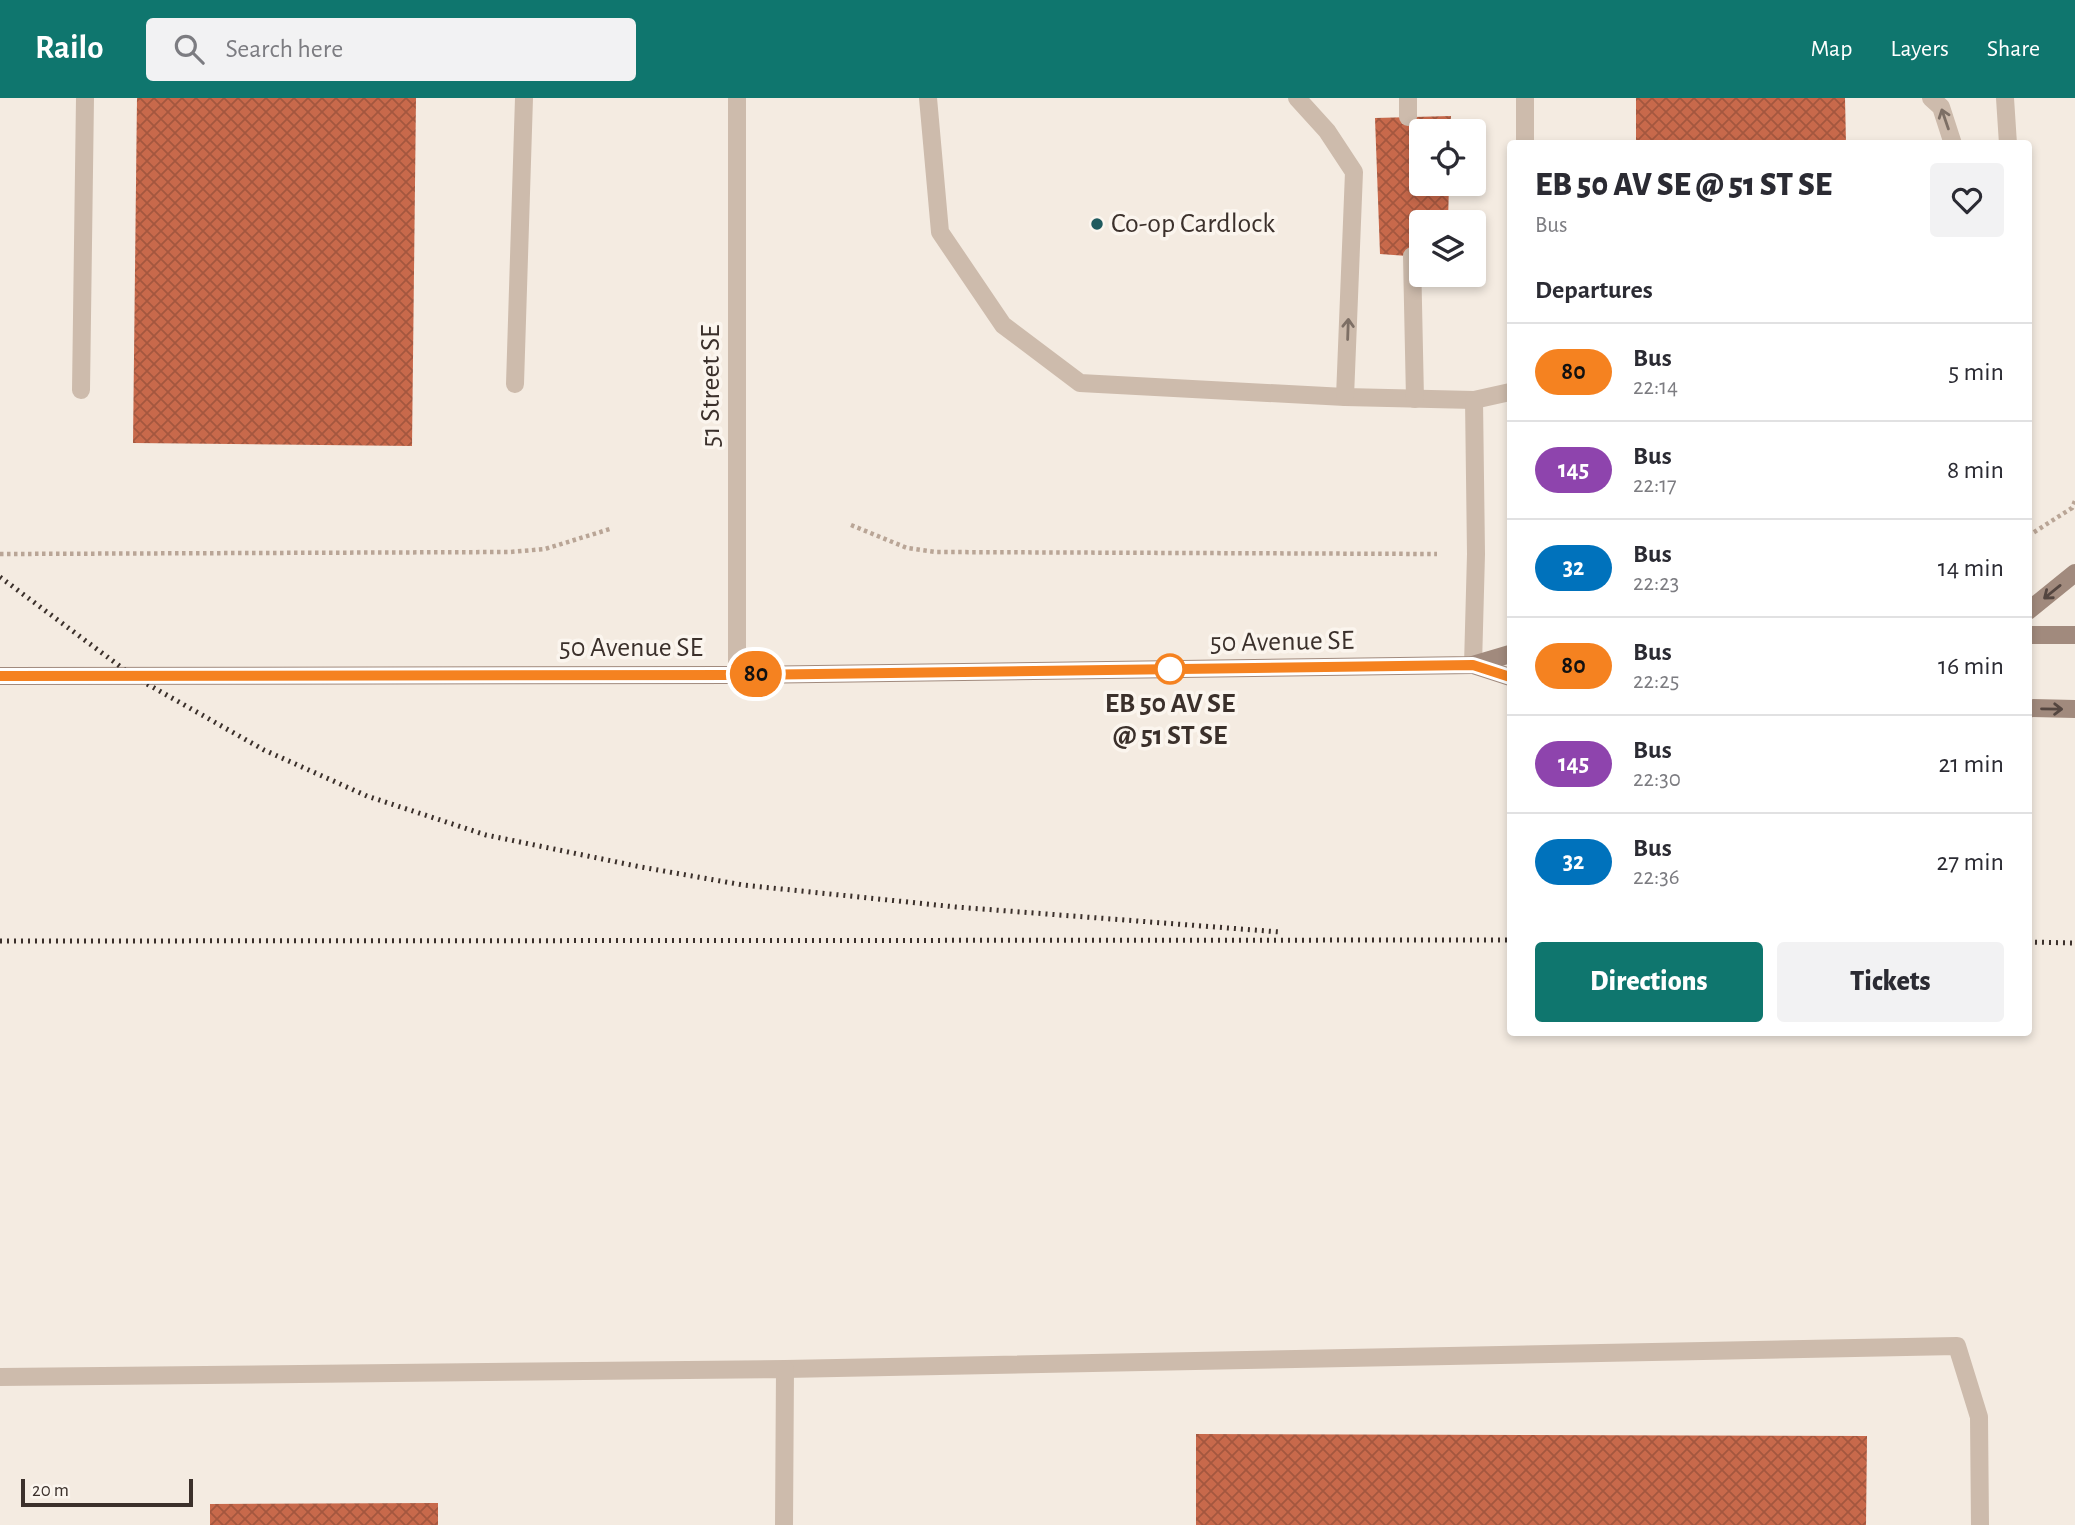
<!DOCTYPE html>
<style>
body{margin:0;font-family:"Alegreya Sans",sans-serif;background:#f2f2f3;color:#2b2b33;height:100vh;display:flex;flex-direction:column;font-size:26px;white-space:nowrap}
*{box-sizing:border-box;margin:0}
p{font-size:23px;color:#7c7c81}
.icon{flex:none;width:38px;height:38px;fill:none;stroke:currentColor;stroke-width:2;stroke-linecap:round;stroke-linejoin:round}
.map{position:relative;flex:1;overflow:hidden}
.panel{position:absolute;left:1507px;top:42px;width:525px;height:896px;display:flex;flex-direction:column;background:#fff;border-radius:7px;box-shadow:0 4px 10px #0003}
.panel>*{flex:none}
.badge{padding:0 14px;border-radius:23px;font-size:24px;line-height:46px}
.tools{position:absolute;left:1409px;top:21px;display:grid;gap:14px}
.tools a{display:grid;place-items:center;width:77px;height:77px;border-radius:7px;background:#fff;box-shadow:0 4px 10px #0003;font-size:35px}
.scale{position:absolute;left:21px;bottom:18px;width:172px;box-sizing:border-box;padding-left:7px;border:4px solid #3b302b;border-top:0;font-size:19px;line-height:24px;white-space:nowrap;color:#3b302b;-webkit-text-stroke:5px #fbf5ee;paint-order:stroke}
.map>.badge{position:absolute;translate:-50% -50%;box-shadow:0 0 0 4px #fff}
h2{padding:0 28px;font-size:26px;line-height:63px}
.round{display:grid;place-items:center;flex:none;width:74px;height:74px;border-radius:7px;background:#f2f2f3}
.summary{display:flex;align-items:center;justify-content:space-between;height:119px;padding:0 28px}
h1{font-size:33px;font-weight:800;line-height:52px}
.button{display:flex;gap:14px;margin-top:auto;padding:14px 28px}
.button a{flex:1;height:80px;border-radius:7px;background:#0f766e;color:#fff;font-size:28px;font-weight:800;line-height:80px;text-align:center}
.button a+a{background:#f2f2f3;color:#2b2b33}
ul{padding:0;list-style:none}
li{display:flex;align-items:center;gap:21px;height:98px;padding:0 28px;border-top:2px solid #e1e1e2}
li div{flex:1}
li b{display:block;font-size:26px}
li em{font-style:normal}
li .badge{min-width:77px;font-weight:700;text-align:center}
header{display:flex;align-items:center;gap:42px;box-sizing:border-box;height:98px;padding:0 35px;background:#0f766e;color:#fff}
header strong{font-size:33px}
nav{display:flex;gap:38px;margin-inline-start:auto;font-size:24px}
.search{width:490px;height:63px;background:#f2f2f3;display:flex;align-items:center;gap:18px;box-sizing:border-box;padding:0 24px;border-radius:7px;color:#7c7c81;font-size:26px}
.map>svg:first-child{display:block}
.building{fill:url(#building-cross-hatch)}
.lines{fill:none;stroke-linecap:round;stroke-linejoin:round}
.path{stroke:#b9a596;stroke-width:4.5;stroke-dasharray:3.5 3.5;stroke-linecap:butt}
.lane{stroke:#cdbbac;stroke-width:18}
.street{stroke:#cdbbac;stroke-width:18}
.secondary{stroke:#a18a7d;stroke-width:18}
.rail{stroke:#3b302b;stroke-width:5;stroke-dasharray:2 5;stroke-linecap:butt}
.oneway{stroke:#7d6f65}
.oneway2{stroke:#544640}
.line-casing{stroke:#fff;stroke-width:16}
.line{stroke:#f58220;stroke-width:10}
.poi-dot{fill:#1f5a5e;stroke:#fbf5ee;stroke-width:2.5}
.stop-dot{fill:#fff;stroke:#f58220;stroke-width:3.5}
.labels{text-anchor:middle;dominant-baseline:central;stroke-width:7;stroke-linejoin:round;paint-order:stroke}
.poi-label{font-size:28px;fill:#3b302b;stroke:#fbf5ee;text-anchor:start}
.street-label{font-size:28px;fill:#3b302b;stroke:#fbf5ee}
.stop-label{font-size:28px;font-weight:bold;fill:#3b302b;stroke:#fbf5ee}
</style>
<header>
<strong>Railo</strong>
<div class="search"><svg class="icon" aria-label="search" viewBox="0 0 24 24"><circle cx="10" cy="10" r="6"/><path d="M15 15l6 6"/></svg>Search here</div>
<nav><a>Map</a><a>Layers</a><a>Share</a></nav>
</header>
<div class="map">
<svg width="2075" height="1427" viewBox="0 0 2075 1427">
<defs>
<pattern id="building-cross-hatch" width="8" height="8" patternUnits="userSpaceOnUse" patternTransform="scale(1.75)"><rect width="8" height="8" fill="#c8694b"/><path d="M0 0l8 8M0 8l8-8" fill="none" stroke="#a4573f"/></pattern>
</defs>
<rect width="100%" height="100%" fill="#f4ebe1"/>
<g class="building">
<polygon points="137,0 416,0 412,348 133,345"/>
<polygon points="1636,0 1845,0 1846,46 1636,46"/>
<polygon points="1451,18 1450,33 1421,33 1421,86 1449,86 1448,124 1421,124 1421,159 1380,156 1375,20"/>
<polygon points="1196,1336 1867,1338 1866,1427 1196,1427"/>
<polygon points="438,1405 438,1427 210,1427 210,1406"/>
</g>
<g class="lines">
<g class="path">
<polyline points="851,427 907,450 936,454 1437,456"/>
<polyline points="2028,438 2072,410 2075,403"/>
<polyline points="0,456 510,454 545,451 610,431"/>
</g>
<g class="lane">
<polyline points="928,0 940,134 1003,227 1080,285 1345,299 1474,302"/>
<polyline points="1297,0 1327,33 1354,74 1345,299"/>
<polyline points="1408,0 1408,19"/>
<polyline points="1525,0 1525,46"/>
<polyline points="1931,0 1941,9 1953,46"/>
<polyline points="2005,0 2008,46"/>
<polyline points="1412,158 1415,301"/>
<polyline points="515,286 524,0"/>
<polyline points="81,292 85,0"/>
<polyline points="1473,567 1476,456 1474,302 1510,294"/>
<polyline points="785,1271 1957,1248 1979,1319 1980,1427"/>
<polyline points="0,1279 785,1271 784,1427"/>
</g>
<polyline class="street" points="737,0 737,577"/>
<g class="secondary">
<polyline points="2028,513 2075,475"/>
<polyline points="2028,537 2075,537"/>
<polyline points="1473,567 1510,579"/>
<polyline points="0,578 737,577 1473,567 1510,556"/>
<polyline points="2028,610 2075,611"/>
</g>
<g class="rail">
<polyline points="0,479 133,578 264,652 367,698 486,737 641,769 743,787 956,809 1280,834"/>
<polyline points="0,843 1510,842"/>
<polyline points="2028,844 2075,845"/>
</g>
</g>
<defs><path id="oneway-shaft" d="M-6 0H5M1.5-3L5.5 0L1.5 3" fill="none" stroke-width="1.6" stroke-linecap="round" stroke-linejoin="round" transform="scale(1.75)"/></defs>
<g class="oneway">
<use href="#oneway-shaft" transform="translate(1945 21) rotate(-109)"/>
<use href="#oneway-shaft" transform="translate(1348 231) rotate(-88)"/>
</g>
<g class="oneway2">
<use href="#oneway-shaft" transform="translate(2052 494) rotate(141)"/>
<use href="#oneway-shaft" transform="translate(2052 611) rotate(1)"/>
</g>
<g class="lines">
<g class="line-casing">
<polyline id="line" points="0,578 737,577 1473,567 1510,579"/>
</g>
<use href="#line" class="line"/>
</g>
<circle class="poi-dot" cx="1097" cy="126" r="7"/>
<circle class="stop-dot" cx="1170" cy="571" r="14"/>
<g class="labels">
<g class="poi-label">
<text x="1111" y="126">Co-op Cardlock</text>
</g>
<g class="street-label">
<text transform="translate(711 288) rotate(-90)">51 Street SE</text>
<text transform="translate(1282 544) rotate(-1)">50 Avenue SE</text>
<text x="631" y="550">50 Avenue SE</text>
</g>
<g class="stop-label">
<text x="1170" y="606">EB 50 AV SE<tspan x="1170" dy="32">@ 51 ST SE</tspan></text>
</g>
</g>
</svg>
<div class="tools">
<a><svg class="icon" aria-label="locate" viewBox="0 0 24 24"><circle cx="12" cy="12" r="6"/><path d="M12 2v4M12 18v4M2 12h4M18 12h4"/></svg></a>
<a><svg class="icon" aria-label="layers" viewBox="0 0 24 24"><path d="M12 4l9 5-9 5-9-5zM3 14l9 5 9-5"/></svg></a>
</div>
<div class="scale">20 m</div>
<b class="badge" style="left:756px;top:576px;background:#f58220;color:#111">80</b>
<section class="panel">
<div class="summary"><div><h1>EB 50 AV SE @ 51 ST SE</h1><p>Bus</p></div><a class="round"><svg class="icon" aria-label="heart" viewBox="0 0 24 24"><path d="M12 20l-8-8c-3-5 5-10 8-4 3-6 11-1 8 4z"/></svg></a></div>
<h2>Departures</h2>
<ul>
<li><span class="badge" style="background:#f58220;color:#111">80</span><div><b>Bus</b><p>22:14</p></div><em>5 min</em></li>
<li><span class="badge" style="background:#8e44ad;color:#fff">145</span><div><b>Bus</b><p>22:17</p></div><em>8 min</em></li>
<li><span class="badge" style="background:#0072bc;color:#fff">32</span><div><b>Bus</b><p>22:23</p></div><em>14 min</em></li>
<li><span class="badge" style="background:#f58220;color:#111">80</span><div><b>Bus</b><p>22:25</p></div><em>16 min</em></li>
<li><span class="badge" style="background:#8e44ad;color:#fff">145</span><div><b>Bus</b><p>22:30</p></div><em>21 min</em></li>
<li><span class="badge" style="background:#0072bc;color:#fff">32</span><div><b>Bus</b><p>22:36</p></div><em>27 min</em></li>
</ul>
<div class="button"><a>Directions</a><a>Tickets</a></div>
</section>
</div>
